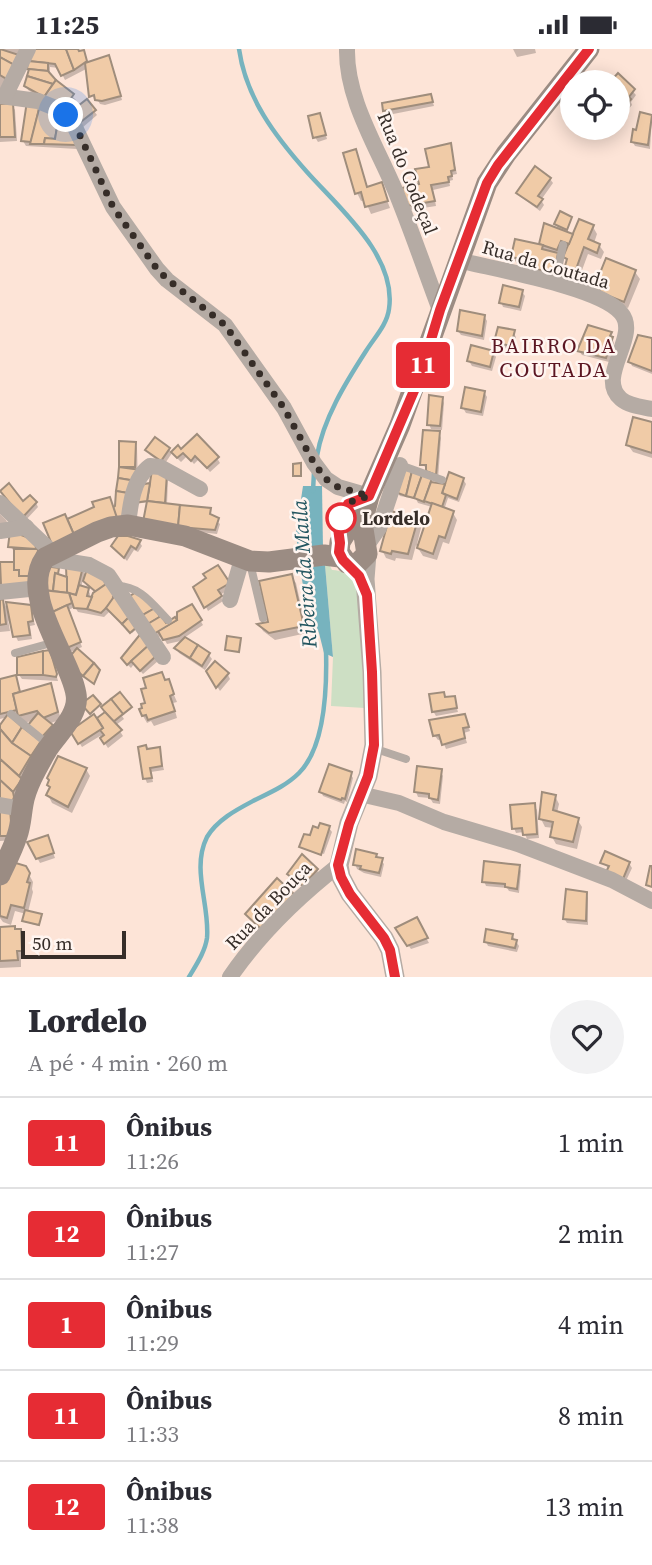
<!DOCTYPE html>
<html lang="pt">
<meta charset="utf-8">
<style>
body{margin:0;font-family:"Source Serif 4",serif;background:#f2f2f3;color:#2b2b33;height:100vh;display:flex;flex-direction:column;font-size:26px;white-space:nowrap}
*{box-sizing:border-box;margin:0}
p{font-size:23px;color:#7c7c81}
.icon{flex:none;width:38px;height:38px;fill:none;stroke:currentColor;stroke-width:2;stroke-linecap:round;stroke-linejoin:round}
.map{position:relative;height:928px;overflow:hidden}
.side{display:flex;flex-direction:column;background:#fff;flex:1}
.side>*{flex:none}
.badge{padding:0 14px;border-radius:5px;font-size:24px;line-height:46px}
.controls{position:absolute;left:560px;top:21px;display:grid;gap:14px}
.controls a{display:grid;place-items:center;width:70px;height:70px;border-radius:50%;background:#fff;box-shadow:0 4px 18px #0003;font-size:35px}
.scale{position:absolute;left:21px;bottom:18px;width:105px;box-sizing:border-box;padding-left:7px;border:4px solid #362d28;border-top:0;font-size:19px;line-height:24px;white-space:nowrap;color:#362d28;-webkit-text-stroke:5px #fff5f0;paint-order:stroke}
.you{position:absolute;width:35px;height:35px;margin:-18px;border:5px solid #fff;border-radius:50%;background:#1a73e8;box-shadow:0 0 0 10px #1a73e833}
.map>.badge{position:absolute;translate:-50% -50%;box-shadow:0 0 0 4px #fff}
.round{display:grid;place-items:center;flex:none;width:74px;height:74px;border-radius:37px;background:#f2f2f3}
.headline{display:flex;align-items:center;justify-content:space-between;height:119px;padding:0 28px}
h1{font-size:33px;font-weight:800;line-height:52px}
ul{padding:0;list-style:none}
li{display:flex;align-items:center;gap:21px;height:91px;padding:0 28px;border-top:2px solid #e1e1e2}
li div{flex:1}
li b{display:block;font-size:26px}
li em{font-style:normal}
li .badge{min-width:77px;font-weight:700;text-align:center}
.status{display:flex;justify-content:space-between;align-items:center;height:49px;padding:0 35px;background:#fff;direction:ltr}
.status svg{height:19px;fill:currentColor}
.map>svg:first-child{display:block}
.green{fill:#cddfc4}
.water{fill:#77b3be}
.shadow{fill:#0003;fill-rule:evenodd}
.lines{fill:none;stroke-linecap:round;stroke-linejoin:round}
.stream{stroke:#77b3be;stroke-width:4.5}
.building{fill:#f0cba7;stroke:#9f8d7c;stroke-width:2}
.service{stroke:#b5aba4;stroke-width:8}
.minor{stroke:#b5aba4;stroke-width:16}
.tertiary{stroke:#b5aba4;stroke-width:19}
.secondary{stroke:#9b8c83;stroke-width:21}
.line-casing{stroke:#fff;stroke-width:16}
.line{stroke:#e62c34;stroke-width:10}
.walk{stroke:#362d28;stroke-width:7;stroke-dasharray:0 12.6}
.stop-dot{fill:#fff;stroke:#e62c34;stroke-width:3.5}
.labels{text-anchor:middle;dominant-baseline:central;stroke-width:5;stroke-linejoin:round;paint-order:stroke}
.street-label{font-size:19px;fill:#362d28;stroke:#fff5f0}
.stop-label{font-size:19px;font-weight:bold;fill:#362d28;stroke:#fff5f0;text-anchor:start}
.neighbourhood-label{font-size:21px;letter-spacing:2px;fill:#5b1622;stroke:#fff5f0}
.water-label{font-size:21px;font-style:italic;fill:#235660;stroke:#fff5f0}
</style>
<div class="status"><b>11:25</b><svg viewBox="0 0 49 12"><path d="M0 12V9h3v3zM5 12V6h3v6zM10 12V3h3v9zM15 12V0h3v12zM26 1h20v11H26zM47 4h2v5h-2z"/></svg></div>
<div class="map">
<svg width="652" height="928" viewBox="0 0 652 928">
<rect width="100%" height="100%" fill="#fde4d7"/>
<path class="green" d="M325 516 330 517 332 521C342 521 350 527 357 535L365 659 331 657 333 608Z"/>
<g class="water">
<polygon points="303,437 322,437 323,500 298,504 296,483"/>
<polygon points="325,516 333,608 324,604 319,584 308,566 300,519"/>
</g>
<g class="shadow">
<polygon points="2,0 26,0 0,49 0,11 3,3"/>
<polygon points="77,0 79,4 86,7 88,15 111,12 122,51 105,56 100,55 97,50 94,51 88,19 65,31 59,19 50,18 50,26 76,51 65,65 28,41 26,36 30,22"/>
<polygon points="513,0 535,0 536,4 517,8"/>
<polygon points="618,27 636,46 631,53 632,56 618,73 618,33 613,33"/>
<polygon points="431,47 434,57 388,66 385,61"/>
<polygon points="12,56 15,61 17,92 0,93 0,57"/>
<polygon points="94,62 97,66 82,79 71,65"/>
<polygon points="641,65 652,68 650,100 635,97 632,92 638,83"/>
<polygon points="320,66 327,90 318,93 315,88"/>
<polygon points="70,76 77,100 26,97 23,92"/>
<polygon points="450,96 457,125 452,126 453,131 449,132 450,137 433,141 436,157 410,161 404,141 421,137 431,119"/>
<polygon points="355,102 368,139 381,136 390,159 371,165 365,151 361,152 357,144"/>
<polygon points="550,130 553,134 541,151 544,156 540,162 521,148 518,144"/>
<polygon points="571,169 566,184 574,187 593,178 597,185 594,194 599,196 604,203 601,210 588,205 575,240 567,237 568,213 565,208 569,198 564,196 562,213 541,228 536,219 517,215 513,208 540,197 559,181 556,175"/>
<polygon points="635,223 640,230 628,259 606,250 604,236 600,229"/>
<polygon points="522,243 525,247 521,262 503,258 501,253"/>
<polygon points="484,267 487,272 484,291 461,286 458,282"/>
<polygon points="513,283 516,288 513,301 499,298 496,293"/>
<polygon points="610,284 614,294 609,313 582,306 579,302"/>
<polygon points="652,291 652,325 632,317 630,312"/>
<polygon points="493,303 496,308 492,322 472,317 469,312"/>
<polygon points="484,343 487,348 483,367 466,364 463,359"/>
<polygon points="442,349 444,354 442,381 431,380 429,375"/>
<polygon points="652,375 652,409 633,403 628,396"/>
<polygon points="439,384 441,389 438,430 422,415"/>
<polygon points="121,394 135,394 137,399 138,438 151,436 153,423 168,430 167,456 209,461 212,468 220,475 217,485 148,477 148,453 136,455 127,474 67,471 96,459 109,450 116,461"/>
<polygon points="169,400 172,404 164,416 150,406 147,401"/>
<polygon points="181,403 217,409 220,414 210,423 199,410 194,415 187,407 181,413 176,408"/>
<polygon points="463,430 466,435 459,453 448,449 444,461 453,464 457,471 449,495 443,493 437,511 423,507 416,496 412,511 396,509 395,512 386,509 382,501 417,472 421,479 417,495 420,496 432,458 418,454 416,450 400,447 397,443 431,431 434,436 446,438"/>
<polygon points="4,446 23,455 36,454 38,458 25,472"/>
<polygon points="0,465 6,471 12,484 29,485 39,500 39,504 0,540 0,520 2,523 15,514 16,505 10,497 12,483 0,483"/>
<polygon points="139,492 142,497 138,503 134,501 127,512 113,497"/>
<polygon points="217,518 231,539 220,546 223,552 208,562 196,538 208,530"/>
<path d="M82 520 86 527 110 532 138 579 132 584 109 563 104 568 78 563 75 558 68 561 82 598 66 605 44 541 57 521 56 526 60 525 64 527 68 534ZM83 530 87 537 97 544 93 550 89 549 90 545 88 540 81 539Z"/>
<polygon points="291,527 296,534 307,584 275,591 263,582 260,576 270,574"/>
<polygon points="0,552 3,552 9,563 30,558 35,576 30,577 32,590 18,592 8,571 10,582 0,583"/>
<polygon points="192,557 203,576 184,589 209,606 212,610 205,621 179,604 176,599 185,591 167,595 162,586 156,590 145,570 165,576"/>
<polygon points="142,586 158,612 143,625 134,615 131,619 126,614"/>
<polygon points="51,607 58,632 22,630 19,626"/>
<polygon points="208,623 228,626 230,630 220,642"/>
<polygon points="0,632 18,633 20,644 50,636 61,670 49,675 54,682 46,692 35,671 24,674 19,665 9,668 39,693 11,766 14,791 0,792 0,683 8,668 0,670"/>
<polygon points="168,632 177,653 173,654 177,669 154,677 151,672 147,674 143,667"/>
<polygon points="120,645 131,660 122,667 124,670 116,676 123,687 108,699 100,687 82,698 72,682 96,671 107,664"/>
<polygon points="454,649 458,663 436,667 433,662 446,650"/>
<polygon points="465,667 470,682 464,684 467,694 446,700 442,690 438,691 435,687 431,673"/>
<polygon points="159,700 164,721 151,723 153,733 147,734 145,729 147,701"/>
<polygon points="86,720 90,727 72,764 52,754 48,746 51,741 48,736"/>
<polygon points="440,722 443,727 440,755 433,754 430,749 418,748 416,743"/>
<polygon points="350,724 353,729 347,753 345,752 344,755 323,747 321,742"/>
<polygon points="555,747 559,755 557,764 577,770 582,778 577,800 556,795 552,788 554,779 545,778 541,770"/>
<polygon points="534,756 537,761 539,789 527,790 524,783 516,784 514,779"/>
<polygon points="329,779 332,783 324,805 302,797 302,800 301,798 311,789"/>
<polygon points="49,793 55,809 40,814 29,794"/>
<polygon points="376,806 384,815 381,828 364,824 357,820 355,815"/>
<polygon points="602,813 629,814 632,819 625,834"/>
<polygon points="25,818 33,833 32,840 33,843 28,863 41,867 39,877 25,873 26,865 15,862 11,876 3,873 0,869 0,841"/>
<polygon points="519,818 521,822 519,844 509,842 507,839 486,837 484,832"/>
<polygon points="317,821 319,826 306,840 289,825"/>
<polygon points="586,844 588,849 588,876 567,874 564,869"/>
<polygon points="416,871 429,894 411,900 397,880"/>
<polygon points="0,880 20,882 24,889 25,909 21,909 21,918 0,919"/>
<polygon points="512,886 519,897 517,903 488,897 486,893"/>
</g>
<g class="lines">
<g class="stream">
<path d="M239 0C246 49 275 87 307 123 339 159 397 207 389 260 387 276 374 289 366 302 346 333 323 370 317 407"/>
<polyline points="313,442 314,423"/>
<path d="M189 928C196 916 205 903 207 889 210 856 191 820 207 788 217 771 236 761 253 752 269 744 286 737 299 724 326 697 327 637 326 601"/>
</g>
</g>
<g class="building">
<polygon points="0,0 19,6 14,16 0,8"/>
<polygon points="33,0 66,0 74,21 61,27 55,15 28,12"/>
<polygon points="66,0 78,0 79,2 84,1 87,12 74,21"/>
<polygon points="109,6 121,47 102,52 95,51 94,46 89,48 85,14"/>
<polygon points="0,8 18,18 10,32 0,26"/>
<polygon points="28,12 48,14 48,22 27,20"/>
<polygon points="29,20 48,22 56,31 53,35 27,27"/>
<polygon points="618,24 635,40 629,48 631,50 618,66 618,33 610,33"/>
<polygon points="27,27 53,35 44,48 24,37"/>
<polygon points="56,31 74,45 62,62 44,48"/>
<polygon points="431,45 433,53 383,62 382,54"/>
<polygon points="87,50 96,61 78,75 69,64"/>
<polygon points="27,52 40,56 31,93 21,92"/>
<polygon points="13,54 15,88 0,88 0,55"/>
<polygon points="40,56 59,67 55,90 45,89 44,95 30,95"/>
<polygon points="640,63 652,66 648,96 631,93 633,80 636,81"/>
<polygon points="320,64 326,86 313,89 308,67"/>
<polygon points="59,67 71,75 76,96 44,95 45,89 55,90"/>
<polygon points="451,94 455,121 451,122 452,127 448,128 449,133 431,136 435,152 406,157 402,139 419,135 415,120 429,118 425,100"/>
<polygon points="356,100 367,138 382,133 388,152 365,158 361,143 355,145 343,104"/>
<polygon points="535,117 551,129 538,147 543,150 537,158 516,144"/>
<polygon points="560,162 572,168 567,181 554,175"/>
<polygon points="579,170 594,176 588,190 600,195 597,204 584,198 571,234 561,230 567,210 563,208"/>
<polygon points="544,174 573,185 569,195 561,192 557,201 539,195"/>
<polygon points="515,190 543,196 542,200 558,204 553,229 544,227 545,222 535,220 537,213 511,208"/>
<polygon points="606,209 636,221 624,253 599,243 604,232 598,229"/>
<polygon points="503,236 523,241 519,258 499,254"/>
<polygon points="460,261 485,266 482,287 457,282"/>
<polygon points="588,276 612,283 610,287 613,288 606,309 577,302"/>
<polygon points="498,278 515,281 511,297 494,293"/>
<polygon points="638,286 652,289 652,322 628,313"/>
<polygon points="471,296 494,302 490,318 467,312"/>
<polygon points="465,338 485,342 481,363 461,359"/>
<polygon points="429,346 443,348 440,377 427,376"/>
<polygon points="633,368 652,373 652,404 626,396"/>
<polygon points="423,381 440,382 436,426 426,422 426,416 420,416"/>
<polygon points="197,385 219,408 207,419 195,407 191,412 183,404 177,409 171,403 178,396 181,400"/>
<polygon points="155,388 170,399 161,412 145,401"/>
<polygon points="119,392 136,393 135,418 119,418"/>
<polygon points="301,414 301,427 293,427 293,415"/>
<polygon points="119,418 141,421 136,432 118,429"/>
<polygon points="403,419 412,422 406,447 395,443"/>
<polygon points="152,421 167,424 165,454 147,452"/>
<polygon points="412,422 422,426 414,449 406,447"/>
<polygon points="449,423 464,429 457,450 442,444"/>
<polygon points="422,426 432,429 424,453 414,449"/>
<polygon points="118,429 136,432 128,444 116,442"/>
<polygon points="431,433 445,435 442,444 446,446 442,458 424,452"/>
<polygon points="9,434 23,452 30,446 37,453 22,469 0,442"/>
<polygon points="150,434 147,452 133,454 139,436"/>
<polygon points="116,442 128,444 126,469 118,472 112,459 115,457"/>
<polygon points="110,448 118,472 75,488 67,470 94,458 92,453"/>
<polygon points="147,452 180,456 178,478 143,473"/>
<polygon points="432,454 454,462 445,489 439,487 433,505 417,499"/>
<polygon points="180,456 211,459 210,465 219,469 215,481 178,478"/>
<polygon points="391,462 418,470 408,505 392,502 391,505 380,502"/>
<polygon points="65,465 75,488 53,498 43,474"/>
<polygon points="10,482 35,491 36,500 8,498"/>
<polygon points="118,487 128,487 141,491 136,500 131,497 124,509 111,497"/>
<polygon points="14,500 38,500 36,527 19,527 19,521 14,521"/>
<polygon points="0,513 14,513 14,521 19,521 19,527 36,527 35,536 1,536"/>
<polygon points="218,516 230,534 218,541 222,547 204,559 193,538 206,529 203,525"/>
<polygon points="45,517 59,519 58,525 55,524 53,542 42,541"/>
<polygon points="66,517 83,518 76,546 67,544"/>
<polygon points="88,517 112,531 96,543 83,532"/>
<polygon points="55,524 67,528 67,544 53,542"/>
<polygon points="292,525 304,577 269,584 257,575 268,573 259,532"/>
<polygon points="112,531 118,542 113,548 115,550 101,564 87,560 93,544"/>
<polygon points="79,536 89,539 87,547 92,548 87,560 74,559 69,544 76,546"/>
<polygon points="42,541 69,544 72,554 46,566"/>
<polygon points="118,542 132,565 122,575 106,559"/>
<polygon points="136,543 155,559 141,567 127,549"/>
<polygon points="3,550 6,575 0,576 0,551"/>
<polygon points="6,553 31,556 33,572 28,573 30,586 13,588"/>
<polygon points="192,555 202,571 179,587 163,591 158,582 177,571 177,563"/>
<polygon points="67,556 81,593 62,601 46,566"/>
<polygon points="155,559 160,568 146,576 141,567"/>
<polygon points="132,565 139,576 130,584 122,575"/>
<polygon points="161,567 166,574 175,568 177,571 152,586 146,576"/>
<polygon points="142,583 150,595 127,616 121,609"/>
<polygon points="227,587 241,589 239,603 225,601"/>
<polygon points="185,588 198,596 190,609 174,599"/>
<polygon points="150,595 157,606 140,622 131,612"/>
<polygon points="198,596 210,604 202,617 190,609"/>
<polygon points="77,599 94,614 83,627 66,612"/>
<polygon points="50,601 57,625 56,628 43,626 43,602"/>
<polygon points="43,602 43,626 17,626 17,608"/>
<polygon points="215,612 229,624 216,639 206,622"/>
<polygon points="94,614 100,621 94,635 83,627"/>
<polygon points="162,623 165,631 169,630 174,645 170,647 175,662 148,671 146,666 142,667 139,660 142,659 141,655 145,654 141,640 146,639 143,629"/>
<polygon points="16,626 20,643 13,645 17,661 0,665 0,630"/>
<polygon points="51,634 58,663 43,669 37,662 18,667 13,645"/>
<polygon points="120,643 132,658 123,665 111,650"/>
<polygon points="444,643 445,648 455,647 457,659 432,663 429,645"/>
<polygon points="93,646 101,655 90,665 81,655"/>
<polygon points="111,650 123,665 113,673 101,658"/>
<polygon points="105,663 122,681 104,695 100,689 104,686 100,681 103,679 97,669"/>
<polygon points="38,664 53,676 42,688 28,676"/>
<polygon points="8,665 22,678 12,694 0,680 0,676"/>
<polygon points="94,665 103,679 78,695 70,682"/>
<polygon points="465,665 469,678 463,679 465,689 442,696 439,686 433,687 429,671"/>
<polygon points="22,678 41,692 31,707 12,694"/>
<polygon points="0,680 12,694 31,707 19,727 0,710"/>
<polygon points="146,696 147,700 160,698 162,717 150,719 152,729 143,730 138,698"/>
<polygon points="58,707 87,719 68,758 46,746 50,738 47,736 49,731 47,729"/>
<polygon points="0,710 22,730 13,743 0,731"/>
<polygon points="329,715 352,723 345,750 342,749 341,751 319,743"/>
<polygon points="417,717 442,720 438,751 429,749 429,745 414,743"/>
<polygon points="0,731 13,743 14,748 11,756 0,753"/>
<polygon points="542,743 556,746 553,761 579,769 573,793 550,788 553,773 539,770"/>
<polygon points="535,754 537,785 523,786 522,779 512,780 510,756"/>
<polygon points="0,759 10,759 12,787 0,787"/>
<polygon points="320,774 330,777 321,806 299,798 304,785 310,786 313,777 318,779"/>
<polygon points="48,786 54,804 36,810 27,793"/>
<polygon points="356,800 377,805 376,808 383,809 379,824 360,820 361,817 353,816"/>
<polygon points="605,802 630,813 623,830 606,823 609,817 600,814"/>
<polygon points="302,805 318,820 303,837 287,825"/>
<polygon points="9,812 26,817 30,824 27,833 30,834 24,859 11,856 7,869 0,867 0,834"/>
<polygon points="484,812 520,816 517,840 505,838 505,835 482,833"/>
<polygon points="650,817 652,817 652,838 646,836"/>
<polygon points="277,829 295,846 263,882 245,865"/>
<polygon points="566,840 587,843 586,872 563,870"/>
<polygon points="25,861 42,865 39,876 22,872"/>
<polygon points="417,868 428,889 407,897 395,879"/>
<polygon points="15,877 15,880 21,880 22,902 17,902 18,911 0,912 0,878"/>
<polygon points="486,880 513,885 512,890 517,891 515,899 484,893"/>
</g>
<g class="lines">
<g class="service">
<polyline points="555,235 563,196"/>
<polyline points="400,416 442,431"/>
<path d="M337 483C340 466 346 453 363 449"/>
<polyline points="250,514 263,569"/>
<path d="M117 537C141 537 153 556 168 571"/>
<polyline points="15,604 55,593"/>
<polyline points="11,665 49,696"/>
<polyline points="373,699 406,710"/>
</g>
<g class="minor">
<path d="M347 0C346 49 376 96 395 141 411 180 425 221 440 261"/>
<polyline points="0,47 38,52 53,58 71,70 113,158 157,220 167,231 225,276 284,359 314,414 326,430 338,438 369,447"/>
<polyline points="5,47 28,0"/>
<path d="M458 211C493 220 600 238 621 264 641 287 595 328 621 350 629 357 643 358 652 360"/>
<polyline points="0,454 53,504"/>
<path d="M128 476C130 457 133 429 150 417L160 418 200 440"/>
<polyline points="0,482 26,478"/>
<polyline points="367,496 379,479 400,416"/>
<polyline points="45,509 89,516 108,526 163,608"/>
<polyline points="0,543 39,539"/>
<polyline points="230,551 242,510"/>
<polyline points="360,745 399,754 444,773 518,795 612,831 652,852"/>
<polyline points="0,756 22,760"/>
<path d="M230 928C259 886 298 848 339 816"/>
</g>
<polyline class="tertiary" points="367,505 365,530 372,623 374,696 368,727 349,774 339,816 341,828 350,845 384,889 390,901 395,928"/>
<g class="secondary">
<polyline points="369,447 362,474 367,505 357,515 347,514 339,503 340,493 369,447 400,376 487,134 506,105 589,0"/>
<path d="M0 826C6 813 13 800 17 787 21 776 21 766 23 755 26 737 38 717 47 701 57 685 80 666 76 645 70 608 19 546 45 509L97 483 111 478 128 476 185 487 250 512 269 513 324 506 340 508"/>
</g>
</g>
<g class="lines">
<g class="line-casing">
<polyline id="line" points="395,928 390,901 384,889 350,845 341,828 338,816 349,775 368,727 374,696 372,623 367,546 359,527 343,511 339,503 340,494 338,479 348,455 369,447 419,330 440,261 487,134 498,116 589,0"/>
</g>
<use href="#line" class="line"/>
<polyline class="walk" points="66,66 77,80 113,158 157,220 167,230 225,276 284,359 314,414 326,430 338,438 369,447 350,453 341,469"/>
</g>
<circle class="stop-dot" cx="341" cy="469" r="14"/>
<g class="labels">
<g class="street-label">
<text transform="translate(408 124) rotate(68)">Rua do Codeçal</text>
<text transform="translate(546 215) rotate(16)">Rua da Coutada</text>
<text transform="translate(268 856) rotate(-46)">Rua da Bouça</text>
</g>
<g class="stop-label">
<text x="362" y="469">Lordelo</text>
</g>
<g class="neighbourhood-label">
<text x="554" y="296">BAIRRO DA<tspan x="554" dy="24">COUTADA</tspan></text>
</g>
<g class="water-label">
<text transform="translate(304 525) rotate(-94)">Ribeira da Maíla</text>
</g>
</g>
</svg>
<div class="controls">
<a><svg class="icon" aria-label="locate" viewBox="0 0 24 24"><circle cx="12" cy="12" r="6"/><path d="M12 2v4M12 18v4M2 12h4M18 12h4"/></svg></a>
</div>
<div class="scale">50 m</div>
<div class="you" style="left:66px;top:66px"></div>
<b class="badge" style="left:423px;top:316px;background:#e62c34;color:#fff">11</b>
</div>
<section class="side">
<div class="headline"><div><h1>Lordelo</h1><p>A pé · 4 min · 260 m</p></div><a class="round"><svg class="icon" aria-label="heart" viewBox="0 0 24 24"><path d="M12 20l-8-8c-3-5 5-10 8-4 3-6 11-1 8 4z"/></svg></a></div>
<ul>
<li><span class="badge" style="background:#e62c34;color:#fff">11</span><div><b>Ônibus</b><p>11:26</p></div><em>1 min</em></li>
<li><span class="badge" style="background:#e62c34;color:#fff">12</span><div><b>Ônibus</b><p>11:27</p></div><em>2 min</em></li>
<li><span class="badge" style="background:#e62c34;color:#fff">1</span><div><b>Ônibus</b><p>11:29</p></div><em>4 min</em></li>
<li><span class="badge" style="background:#e62c34;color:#fff">11</span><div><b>Ônibus</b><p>11:33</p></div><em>8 min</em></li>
<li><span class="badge" style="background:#e62c34;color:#fff">12</span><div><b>Ônibus</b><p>11:38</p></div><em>13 min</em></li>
</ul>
</section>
